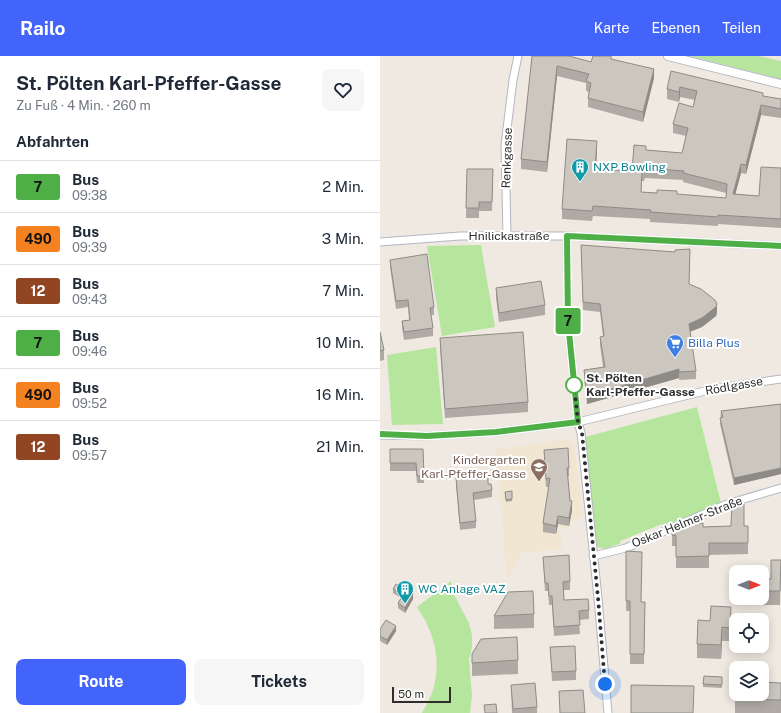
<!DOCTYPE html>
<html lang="de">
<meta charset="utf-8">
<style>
body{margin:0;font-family:"Public Sans",sans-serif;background:#f6f6f7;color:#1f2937;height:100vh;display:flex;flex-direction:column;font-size:15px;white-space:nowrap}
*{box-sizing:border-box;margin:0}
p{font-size:13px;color:#747a83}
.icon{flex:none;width:22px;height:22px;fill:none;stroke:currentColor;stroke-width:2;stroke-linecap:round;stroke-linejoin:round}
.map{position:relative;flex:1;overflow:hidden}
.drawer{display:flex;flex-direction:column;background:#fff;width:380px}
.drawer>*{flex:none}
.badge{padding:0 8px;border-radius:3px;font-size:14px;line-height:26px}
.needle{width:26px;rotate:90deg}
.fabs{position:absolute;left:349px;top:509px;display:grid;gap:8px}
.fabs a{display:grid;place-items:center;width:40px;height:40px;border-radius:8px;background:#fff;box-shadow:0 2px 10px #0003;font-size:20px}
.scale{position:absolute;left:12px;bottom:10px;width:59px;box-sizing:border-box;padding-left:4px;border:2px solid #2e2e2e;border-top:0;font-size:11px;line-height:14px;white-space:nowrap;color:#2e2e2e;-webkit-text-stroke:3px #fff;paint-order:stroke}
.you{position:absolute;width:20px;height:20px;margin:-10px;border:3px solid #fff;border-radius:50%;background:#1a73e8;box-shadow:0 0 0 6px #1a73e833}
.map>.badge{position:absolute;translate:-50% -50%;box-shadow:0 0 0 2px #fff}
h2{padding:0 16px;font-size:15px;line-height:36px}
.round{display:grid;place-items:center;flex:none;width:42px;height:42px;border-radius:8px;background:#f6f6f7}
.headline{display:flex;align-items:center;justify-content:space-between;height:68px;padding:0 16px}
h1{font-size:19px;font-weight:700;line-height:30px}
.button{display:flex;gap:8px;margin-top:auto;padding:8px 16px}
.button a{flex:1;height:46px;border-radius:8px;background:#4264fb;color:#fff;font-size:16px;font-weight:700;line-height:46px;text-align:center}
.button a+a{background:#f6f6f7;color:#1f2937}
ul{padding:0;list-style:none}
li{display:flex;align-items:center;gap:12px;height:52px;padding:0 16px;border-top:1px solid #e0e1e3}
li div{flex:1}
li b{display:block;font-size:15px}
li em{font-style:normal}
li .badge{min-width:44px;font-weight:700;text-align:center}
header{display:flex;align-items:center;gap:24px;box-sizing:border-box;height:56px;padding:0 20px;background:#4264fb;color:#fff}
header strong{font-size:19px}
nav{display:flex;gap:22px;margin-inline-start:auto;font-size:14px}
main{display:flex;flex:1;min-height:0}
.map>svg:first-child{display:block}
.education{fill:#f0e6d1}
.green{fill:#b6e59e}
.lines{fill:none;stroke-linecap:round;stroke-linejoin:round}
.minor-casing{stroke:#b4b7c1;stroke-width:9}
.tertiary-casing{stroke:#b4b7c1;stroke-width:10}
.minor{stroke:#fff;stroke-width:7}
.tertiary{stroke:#fff;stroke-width:8}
.wall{fill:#afaba4;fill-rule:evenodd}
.shaded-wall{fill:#8e8b86}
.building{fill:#cbc7bf;stroke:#8e8b86;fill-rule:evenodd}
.line-casing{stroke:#fff;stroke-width:9}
.line{stroke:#4eaf46;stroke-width:6}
.walk{stroke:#2e2e2e;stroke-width:4;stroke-dasharray:0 7.2}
.stop-dot{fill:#fff;stroke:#4eaf46;stroke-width:2}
.labels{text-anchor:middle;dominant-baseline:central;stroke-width:4;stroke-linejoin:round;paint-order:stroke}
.street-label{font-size:12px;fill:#2e2e2e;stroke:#fff}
.culture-label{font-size:12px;fill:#0d838f;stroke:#fff;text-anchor:start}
.shop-label{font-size:12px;fill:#366cbe;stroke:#fff;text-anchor:start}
.stop-label{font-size:12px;font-weight:bold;fill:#2e2e2e;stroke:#fff;text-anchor:start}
.education-label{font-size:12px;fill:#785e54;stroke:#fff;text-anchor:end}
</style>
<header>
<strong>Railo</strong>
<nav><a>Karte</a><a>Ebenen</a><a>Teilen</a></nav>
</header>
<main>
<section class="drawer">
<div class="headline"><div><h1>St. Pölten Karl-Pfeffer-Gasse</h1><p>Zu Fuß · 4 Min. · 260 m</p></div><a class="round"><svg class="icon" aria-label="heart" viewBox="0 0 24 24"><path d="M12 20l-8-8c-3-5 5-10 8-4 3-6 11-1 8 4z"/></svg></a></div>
<h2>Abfahrten</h2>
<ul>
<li><span class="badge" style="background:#4eaf46;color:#111">7</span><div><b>Bus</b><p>09:38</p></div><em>2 Min.</em></li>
<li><span class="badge" style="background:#f58220;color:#111">490</span><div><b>Bus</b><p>09:39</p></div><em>3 Min.</em></li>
<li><span class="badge" style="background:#914522;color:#fff">12</span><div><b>Bus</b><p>09:43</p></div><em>7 Min.</em></li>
<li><span class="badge" style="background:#4eaf46;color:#111">7</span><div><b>Bus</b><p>09:46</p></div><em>10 Min.</em></li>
<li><span class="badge" style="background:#f58220;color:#111">490</span><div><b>Bus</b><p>09:52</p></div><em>16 Min.</em></li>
<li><span class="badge" style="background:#914522;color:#fff">12</span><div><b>Bus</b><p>09:57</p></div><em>21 Min.</em></li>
</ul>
<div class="button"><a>Route</a><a>Tickets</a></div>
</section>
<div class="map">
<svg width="401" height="657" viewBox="0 0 401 657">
<rect width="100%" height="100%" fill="#efe9e1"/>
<polygon class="education" points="186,383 194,388 203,460 192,465 190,467 190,471 180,472 182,493 142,497 127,524 116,392 143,390"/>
<g class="green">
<polygon points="310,0 378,0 401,5 401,23"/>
<polygon points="101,189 115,271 62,280 47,190"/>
<polygon points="56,291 63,368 12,369 7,299"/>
<polygon points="317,351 341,447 284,470 282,468 240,485 241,487 225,493 217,491 205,381"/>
<path d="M71 525 73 537 89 567 92 579V591L89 604 92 640 90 657H42C46 650 50 642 53 634 62 604 54 576 37 551Z"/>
</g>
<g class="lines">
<g class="minor-casing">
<g id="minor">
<polyline points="127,180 125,89 133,24 138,0"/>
<polyline points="187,180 188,266 198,366 201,377 218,542 228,657"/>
<polyline points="0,186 80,180 187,180 401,190"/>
<polyline points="0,379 47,380 116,376 198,366 333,333 401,323"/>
<polyline points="213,500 246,492 347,448 401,432"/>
</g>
</g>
<g class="tertiary-casing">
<polyline id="tertiary" points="288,0 401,28"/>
</g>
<use href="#minor" class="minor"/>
<use href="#tertiary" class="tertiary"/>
</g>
<g class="wall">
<polygon points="152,0 211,6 232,3 274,22 263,66 208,51 208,42 209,36 206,35 206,27 177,20 167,116 141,113 141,103"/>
<path d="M291 15 383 40 401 43V62L381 59 366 118 361 117 355 138 379 140 401 112V172L338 168V170L270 166V163L213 160 212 165 182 163V153L217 94 216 113 252 115 266 94 302 97 306 80 293 77V68L313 51 315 44 300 41 299 46 287 43V33ZM265 122 303 124V126L346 137V142L261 136 262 125H264Z"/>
<polygon points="87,113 113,113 112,155 99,155 99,162 86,162"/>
<polygon points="201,189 310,202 309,228 337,256 336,260 322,271 310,276 316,315 316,323 299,324 299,322 207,348 204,322 204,314 223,311 220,289 220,281 223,280 220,256 203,254"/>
<polygon points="10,204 54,251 54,259 51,259 53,272 53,280 24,284 22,272 22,265 29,264 28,251 16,253 10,211"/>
<polygon points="116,232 165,249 165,259 119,266 116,242"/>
<polygon points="0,276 4,294 4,304 0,305"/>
<polygon points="60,282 148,346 148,356 65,362 60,292"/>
<polygon points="401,348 401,418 354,429 340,368 341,355"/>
<polygon points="10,393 43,393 44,427 37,427 36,415 10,415"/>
<polygon points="164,394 189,412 189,420 187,421 190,445 192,454 189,470 178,468 176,478 163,476 163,467 169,431 166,431 164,402"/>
<polygon points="76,422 108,428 112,434 112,441 94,444 96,465 96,472 80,474 76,429"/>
<polygon points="132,435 132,445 126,446 125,436"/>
<polygon points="368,470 368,498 329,499 329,512 296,512 296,490 292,490 292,473 323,471"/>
<polygon points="246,495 261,546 265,546 264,608 250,608 250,555 246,555"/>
<polygon points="163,501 190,525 190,534 183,534 184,544 209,554 209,563 199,564 200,578 174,580 172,549 169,549 168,535 165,535"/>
<polygon points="401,504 400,549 379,549 379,542 382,542 382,523 391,523"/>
<polygon points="13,533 33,543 25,557 18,552 18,547 21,542 13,537"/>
<polygon points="154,558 154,572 114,573 114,560"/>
<polygon points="351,564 350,585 342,585 341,603 317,602 317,588 330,565"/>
<polygon points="0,573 16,575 7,589 0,585"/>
<polygon points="170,591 196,615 196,624 172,625"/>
<polygon points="92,598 138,604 138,618 92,620"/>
<polygon points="342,621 342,632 323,631 323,628"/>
<polygon points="355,626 401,627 401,657 355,657"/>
<polygon points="131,629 157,651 157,657 132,657"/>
</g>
<g class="shaded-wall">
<polygon points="177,10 177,20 167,116 167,106"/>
<polygon points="274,13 274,22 263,66 263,56"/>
<polygon points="300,31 300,41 299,46 299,36"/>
<polygon points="381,49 381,59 366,118 366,109"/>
<polygon points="217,85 217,94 215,122 215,113"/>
<polygon points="361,108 361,117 353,147 353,138"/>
<polygon points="337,248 337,256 336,260 322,271 309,276 309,268"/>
<polygon points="299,313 299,322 207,348 207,340"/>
<polygon points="401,412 401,418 354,429 354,422"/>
<polygon points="192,445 192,454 189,470 189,462"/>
<polygon points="178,460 178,468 176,478 176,470"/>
<polygon points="33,538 33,543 25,557 25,552"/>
<polygon points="351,551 351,564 350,585 350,572"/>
<polygon points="16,570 16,575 7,589 7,584"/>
<polygon points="342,571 342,585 341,603 341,589"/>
</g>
<g class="building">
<polygon points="152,0 189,0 211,6 213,0 231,0 231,3 274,13 263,56 208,42 211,27 206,25 209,18 177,10 167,106 141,103"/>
<path d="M291 15 383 37V40L401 43V53L381 49 366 109 361 108 353 138 379 140 381 111 401 112V163L338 159V161L270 156 271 154 213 150 212 155 182 153 187 83 217 85 215 113 252 115 254 89 266 90V94L302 97 308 72 293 68 299 47 313 51 317 35 300 31 299 36 287 33ZM265 112 304 115 303 117 347 128 346 142 297 138V135L277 134V137L261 136 262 116H264Z"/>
<polygon points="87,113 113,113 112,146 99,146 99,152 86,152"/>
<polygon points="201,189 295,196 295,194 310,193 309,228 321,233 335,244 337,248 336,251 322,262 309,268 316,315 299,316 299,313 207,340 204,314 225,311 220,281 224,280 220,248 203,246"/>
<polygon points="47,198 54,251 50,252 53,272 24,276 22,265 30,264 28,244 16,245 10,204"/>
<polygon points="161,225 165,249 119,257 116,232"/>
<polygon points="0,276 4,294 0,295"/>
<polygon points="143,276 148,346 65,353 60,282"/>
<polygon points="401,348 401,412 354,422 340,362 343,361 341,355"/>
<polygon points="188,392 189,412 187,412 190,445 192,445 189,462 178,460 176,470 163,467 170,422 166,423 164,394"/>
<polygon points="10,393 43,393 44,420 37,420 36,407 10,407"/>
<polygon points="108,419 108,428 111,428 112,434 93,437 96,465 80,467 76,422"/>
<polygon points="132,435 132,443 126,444 125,436"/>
<polygon points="352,447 364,448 364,470 368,470 368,487 329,487 329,500 296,501 296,479 292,479 292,473 298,473 298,467 323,467 323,471 351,470"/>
<polygon points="246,495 262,496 261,546 265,546 264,598 250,598 250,545 246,545"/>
<polygon points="189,499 190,525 183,526 184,544 208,543 209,554 199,555 200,569 174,571 172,540 169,540 168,527 165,527 163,501"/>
<polygon points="391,504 401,504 400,535 382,535 382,523 391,523"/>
<polygon points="16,528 33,538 25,552 18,547 23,539 13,533"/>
<polygon points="153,535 154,558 114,560 128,536"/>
<polygon points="331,550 351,551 350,572 342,571 341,589 317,588 318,564 330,565"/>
<polygon points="6,564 16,570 7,584 0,580 0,573"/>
<polygon points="137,581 138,604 92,607 92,598 101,583"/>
<polygon points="195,590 196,615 172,616 170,591"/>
<polygon points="324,620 342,621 342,629 323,628"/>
<polygon points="355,626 356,626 356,638 382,638 382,626 401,627 401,644 355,643"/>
<polygon points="155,627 157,651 133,653 131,629"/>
<polygon points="251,629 314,630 313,657 251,657"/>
<polygon points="203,634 205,657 180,657 179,635"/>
<polygon points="116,648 117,657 105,657 104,649"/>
</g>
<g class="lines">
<g class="line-casing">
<polyline id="line" points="0,378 47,380 116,376 198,366 188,266 187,180 401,190"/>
</g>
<use href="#line" class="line"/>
<polyline class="walk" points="194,329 198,366 202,377 218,542 225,628"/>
</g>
<defs>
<g id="building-pin" transform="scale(0.9)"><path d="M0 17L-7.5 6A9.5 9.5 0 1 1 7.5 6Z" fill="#0f9aa8" stroke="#fff"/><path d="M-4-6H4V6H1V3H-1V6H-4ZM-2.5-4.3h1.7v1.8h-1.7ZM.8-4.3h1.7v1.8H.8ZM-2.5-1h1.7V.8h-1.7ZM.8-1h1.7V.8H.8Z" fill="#fff"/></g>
<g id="supermarket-pin" transform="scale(0.9)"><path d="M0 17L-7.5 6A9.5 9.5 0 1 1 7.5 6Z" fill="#3f7fe0" stroke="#fff"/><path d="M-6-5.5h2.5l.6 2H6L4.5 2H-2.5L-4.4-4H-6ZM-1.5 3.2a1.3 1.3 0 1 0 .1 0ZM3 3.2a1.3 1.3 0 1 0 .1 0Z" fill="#fff"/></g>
<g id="school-pin" transform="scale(0.9)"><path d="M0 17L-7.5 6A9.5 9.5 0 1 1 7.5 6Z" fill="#8d6e63" stroke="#fff"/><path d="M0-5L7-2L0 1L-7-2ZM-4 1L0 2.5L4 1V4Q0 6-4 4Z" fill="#fff"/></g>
</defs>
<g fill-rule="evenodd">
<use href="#building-pin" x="200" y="111"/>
<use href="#supermarket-pin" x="295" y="287"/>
<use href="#school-pin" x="159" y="411"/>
<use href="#building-pin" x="25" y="533"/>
</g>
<circle class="stop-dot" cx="194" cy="329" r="8"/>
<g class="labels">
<g class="street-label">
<text transform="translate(127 102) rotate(-88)">Renkgasse</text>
<text x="129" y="180">Hnilickastraße</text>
<text transform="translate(354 330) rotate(-10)">Rödlgasse</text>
<text transform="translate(307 466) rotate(-22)">Oskar Helmer-Straße</text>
</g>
<g class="culture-label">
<text x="213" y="111">NXP Bowling</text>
<text x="38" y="533">WC Anlage VAZ</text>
</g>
<g class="shop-label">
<text x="308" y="287">Billa Plus</text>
</g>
<g class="stop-label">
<text x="206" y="322">St. Pölten<tspan x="206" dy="14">Karl-Pfeffer-Gasse</tspan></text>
</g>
<g class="education-label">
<text x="146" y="404">Kindergarten<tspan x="146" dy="14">Karl-Pfeffer-Gasse</tspan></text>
</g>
</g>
</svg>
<div class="fabs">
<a><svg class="needle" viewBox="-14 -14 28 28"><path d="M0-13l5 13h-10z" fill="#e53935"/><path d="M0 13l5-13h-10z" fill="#747a83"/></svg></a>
<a><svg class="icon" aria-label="locate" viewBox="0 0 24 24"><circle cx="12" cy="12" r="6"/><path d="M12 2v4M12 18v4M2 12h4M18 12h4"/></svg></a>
<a><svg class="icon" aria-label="layers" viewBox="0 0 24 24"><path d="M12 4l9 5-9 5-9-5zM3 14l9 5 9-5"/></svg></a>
</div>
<div class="scale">50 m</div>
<div class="you" style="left:225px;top:628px"></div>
<b class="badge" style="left:188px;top:265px;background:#4eaf46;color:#111">7</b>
</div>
</main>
